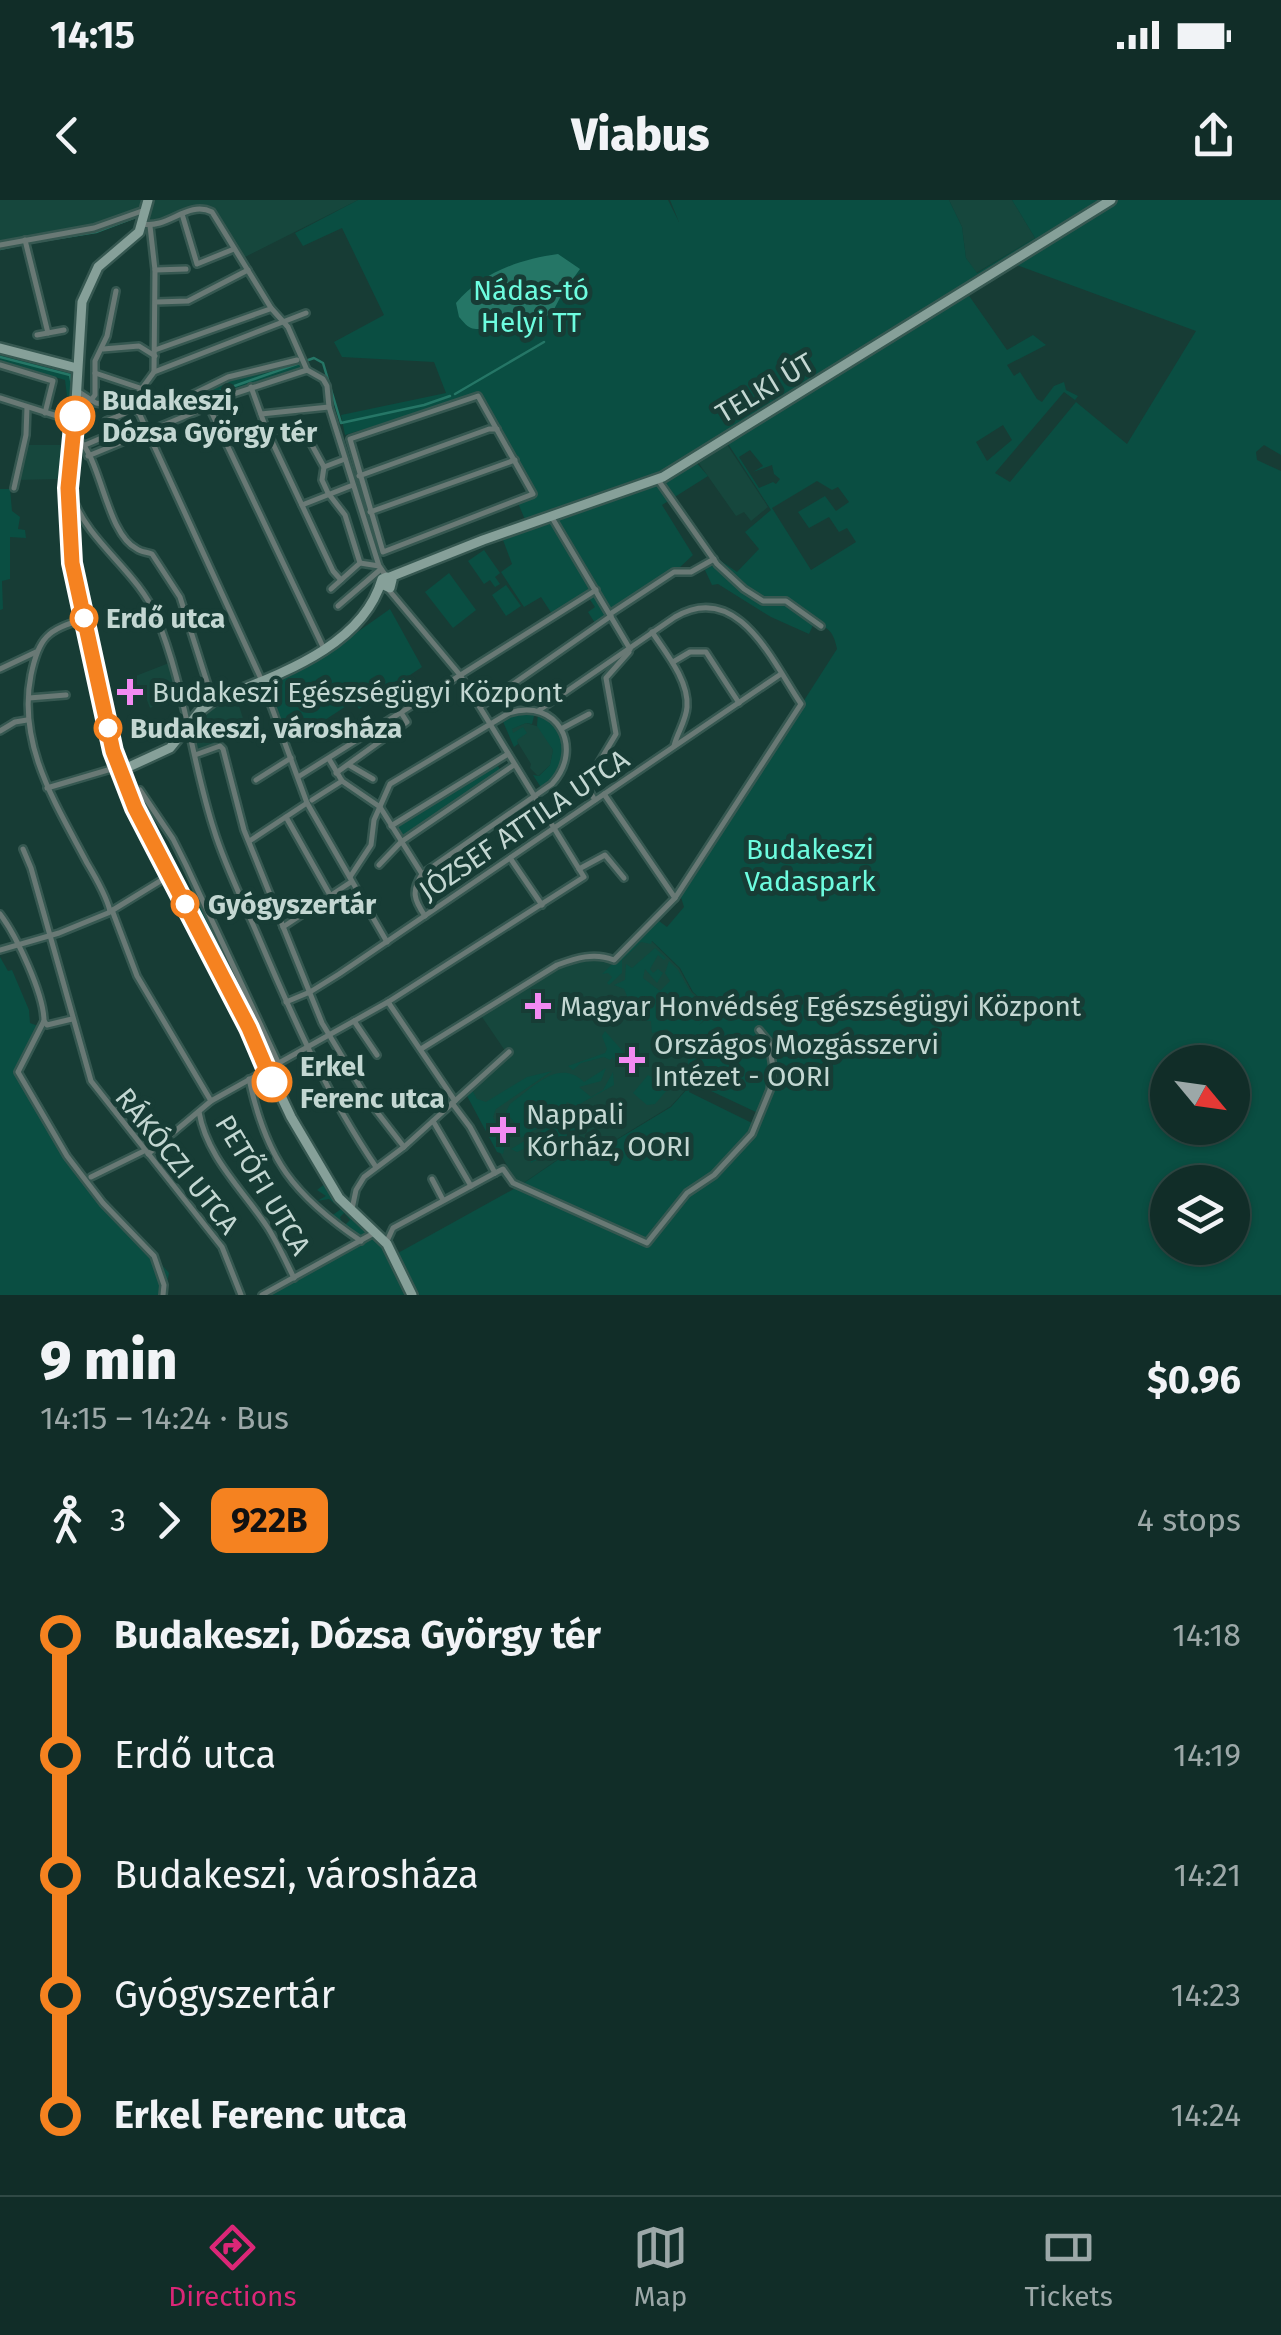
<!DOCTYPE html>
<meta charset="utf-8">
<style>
body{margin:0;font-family:"Fira Sans",sans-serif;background:#1a3530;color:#f1f3f6;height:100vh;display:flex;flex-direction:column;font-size:38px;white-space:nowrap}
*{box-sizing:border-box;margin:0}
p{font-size:32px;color:#9ca8a8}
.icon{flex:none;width:55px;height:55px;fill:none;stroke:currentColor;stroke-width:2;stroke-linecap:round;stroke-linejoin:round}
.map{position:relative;height:1095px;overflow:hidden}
.side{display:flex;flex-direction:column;background:#112d28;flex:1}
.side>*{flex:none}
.badge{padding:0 20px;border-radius:15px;font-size:35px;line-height:65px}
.needle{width:65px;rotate:119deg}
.fabs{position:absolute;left:1150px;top:845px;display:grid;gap:20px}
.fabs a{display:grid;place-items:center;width:100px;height:100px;border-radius:50%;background:#112d28;box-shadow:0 2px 8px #0004,0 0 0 2px #304945;font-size:50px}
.map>.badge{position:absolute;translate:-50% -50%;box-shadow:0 0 0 5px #fff}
.legs{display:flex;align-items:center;gap:15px;height:110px;padding:0 40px;font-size:32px}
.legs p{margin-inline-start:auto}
.overview{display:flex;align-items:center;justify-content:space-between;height:170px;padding:0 40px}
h1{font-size:55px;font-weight:800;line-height:75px}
ul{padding:0 40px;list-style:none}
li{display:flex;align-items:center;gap:35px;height:120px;font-size:38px}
li i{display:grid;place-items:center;width:15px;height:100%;margin:0 12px;background:currentColor}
li i::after{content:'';width:25px;height:25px;margin:-12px;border:8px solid;border-radius:50%;background:#112d28}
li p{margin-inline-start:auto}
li:first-child i{background:linear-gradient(#0000 50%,currentColor 0)}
li:last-child i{background:linear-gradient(currentColor 50%,#0000 0)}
.status{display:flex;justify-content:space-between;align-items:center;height:70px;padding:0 50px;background:#112d28;direction:ltr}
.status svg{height:28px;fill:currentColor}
header{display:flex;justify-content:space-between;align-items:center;height:130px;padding:0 40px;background:#112d28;font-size:45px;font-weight:800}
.menu{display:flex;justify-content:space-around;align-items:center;height:140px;border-top:2px solid #304945;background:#112d28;font-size:28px;color:#9ca8a8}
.menu a{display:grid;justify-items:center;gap:5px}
.menu .current{color:#db2777}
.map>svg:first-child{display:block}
.built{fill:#16473d}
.green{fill:#0a4e42;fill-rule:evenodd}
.water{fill:#257666}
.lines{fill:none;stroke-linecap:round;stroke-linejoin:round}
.stream{stroke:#257666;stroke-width:2.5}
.minor-casing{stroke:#365851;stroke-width:10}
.secondary-casing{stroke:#365851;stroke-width:14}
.minor{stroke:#697975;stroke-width:5}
.secondary{stroke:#86a099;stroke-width:9}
.line-1-casing{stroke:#fff;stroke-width:22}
.line-1{stroke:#f58220;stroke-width:15}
.stop-1-dot{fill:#fff;stroke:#f58220;stroke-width:5}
.poi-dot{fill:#f38af2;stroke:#173c35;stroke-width:4}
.labels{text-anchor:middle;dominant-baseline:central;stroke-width:10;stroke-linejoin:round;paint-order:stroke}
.park-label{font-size:28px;fill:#6dfcdf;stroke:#173c35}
.street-label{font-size:28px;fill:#c3d7d2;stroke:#173c35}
.stop-label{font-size:28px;font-weight:bold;fill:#c3d7d2;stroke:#173c35;text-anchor:start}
.poi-label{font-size:28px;fill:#c3d7d2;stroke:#173c35;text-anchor:start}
</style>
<div class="status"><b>14:15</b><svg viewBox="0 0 49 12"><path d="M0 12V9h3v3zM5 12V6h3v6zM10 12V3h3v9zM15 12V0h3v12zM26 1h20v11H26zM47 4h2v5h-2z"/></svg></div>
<header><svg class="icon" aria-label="back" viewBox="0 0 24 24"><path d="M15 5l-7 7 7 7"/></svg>Viabus<svg class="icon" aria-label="share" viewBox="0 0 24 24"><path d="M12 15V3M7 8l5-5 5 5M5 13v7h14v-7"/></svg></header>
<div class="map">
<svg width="1281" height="1095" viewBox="0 0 1281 1095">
<rect width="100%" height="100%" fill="#173c35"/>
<g class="built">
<polygon points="0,0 358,0 245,57 216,13 201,5 154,24 147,23 148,11 99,28 0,47"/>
<polygon points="949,0 1012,0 1035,38 976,73 966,58 962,27"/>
<polygon points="726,243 768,307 751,321 744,312 736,316 698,262"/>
<polygon points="25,245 62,245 58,279 16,280"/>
<polygon points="169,463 179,496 150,508 145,495 139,496 133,477"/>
<polygon points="235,493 246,528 198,552 194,524 217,501"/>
<polygon points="526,523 540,527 553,550 550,565 538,576 530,568 531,564 512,533 511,529"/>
<polygon points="641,731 679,768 692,792 714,811 699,825 688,848 688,887 671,906 612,942 583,942 522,984 516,982 466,891 508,855 480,814 579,758 608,759 612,763"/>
</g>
<g class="green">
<path d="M358 0H668L679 22 670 0H949L962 27 966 58 977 73 1035 38 1012 0H1281V255L1264 245 1256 252 1257 260 1281 271V1095H262L374 1033 389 1042 395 1029 392 1040 398 1053 521 985 584 942H613L671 907 688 888V848L695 832 683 853 674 840H669L672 834 667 829 652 833 651 821 638 820 640 812 647 813V810L635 802 626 803 627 796 624 789 614 785 625 780 626 764 632 768 655 748 666 758 664 760 658 755 650 769 653 773 658 769 663 773 657 783 645 769 643 778 660 791 670 781 665 773 669 761 678 770 691 793 712 811 699 825 714 812 693 792 680 768 652 741 651 744 641 742 622 760V773L609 785 607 783 612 777 608 773 602 774 643 734 655 718 667 727 684 707 680 694 837 449C834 433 829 427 814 423L809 434 771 417 718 384 712 385 705 370 718 359 737 372 759 349 745 332 771 310 723 236 655 276 695 261 708 276 662 305 693 355 678 369 595 423 588 412 595 407 586 394 552 414 541 397 524 407 501 372 512 364 500 332 526 322 518 303 533 297 535 291 479 194 345 235 341 215 446 193 434 162 342 157 334 142 384 115 342 28 303 46 295 33ZM1011 63 1196 131 1127 244 1076 202 1010 282 995 273 1064 192 1075 200 1078 196 1066 190 1064 182 1054 186 1042 202 1037 199 1020 172 1014 176 1007 165 1046 145 1033 135 1007 150 965 90ZM1003 225 1012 240 987 261 976 242ZM750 250 763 266 753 272 772 265 774 274 780 279 776 284 773 282 759 288 739 257ZM817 281 832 290 838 287 849 302 836 311 825 296 798 312 809 328 829 317 839 332 847 328 856 342 811 370 772 308ZM1168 862H1232V928H1168ZM690 888 709 890 758 913 754 924 689 892ZM1168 982H1232V1048H1168Z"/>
<polygon points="0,151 71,168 74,174 73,196 67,196 65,180 0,161"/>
<polygon points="301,159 304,167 302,172 206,207 200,193 220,182"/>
<polygon points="0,289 10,289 12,311 20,317 18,329 25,330 26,338 10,337 10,379 2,381 3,409 0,410"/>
<polygon points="484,350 500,373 495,377 500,384 495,387 490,380 484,384 468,361"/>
<polygon points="449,373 476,410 453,428 425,392"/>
<polygon points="506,385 521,406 506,416 492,395"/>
<polygon points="390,409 422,467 359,509 354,501 288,544 267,482 322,457"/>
<polygon points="535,512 532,524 526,523 512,529 513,533 523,527 527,533 517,540 518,544 514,547 501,517 511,513"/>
<path d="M538 513C569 531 573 566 542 589L533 575 539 576 550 565 553 550 537 526Z"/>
<polygon points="496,563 501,571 401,639 394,627"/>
<polygon points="197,687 278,862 266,869 181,697"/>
<polygon points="0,757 8,771 12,770 29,810 30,823 41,827 19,864 19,874 85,978 169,1073 165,1095 0,1095"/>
<polygon points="605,831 625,854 632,851 633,857 627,855 629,860 623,865 616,864 613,857 610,860 604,857 581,863 573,870 568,866 605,853 607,849 602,836"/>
<path d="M606 868 601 881 579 887 591 897 603 890 613 872 614 885 576 906 567 902 565 906 569 909 521 938 519 929 506 912 510 904C534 887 558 858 584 882Z"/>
<polygon points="667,869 674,874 668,889 655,904 647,905 633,893 648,875 664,884 670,882 672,877"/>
<polygon points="552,871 496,909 493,917 505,945 503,954 497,952 466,894 471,888 477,899 486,902 527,877"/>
<polygon points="577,910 567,917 566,924 586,915 594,926 585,928 577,938 531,963 530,954 524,949 517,952 511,949"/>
<polygon points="326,983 362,1028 368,1034 361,1038 343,1027 350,1020 344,1013 340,1017 343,1025 330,1017 341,1009 329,999 317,1001 326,996 317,990"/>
</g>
<path class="water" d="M558 54 580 69 562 94 551 115C533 117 484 133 471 128 466 126 463 121 459 117L456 103C481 73 520 59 558 54Z"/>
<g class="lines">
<g class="stream">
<polyline points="28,43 96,32 141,15"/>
<polyline points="0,49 23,44"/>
<polyline points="0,157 70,175 72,185"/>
<polyline points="455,194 544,142"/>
<polyline points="96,198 102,202 128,203"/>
<polyline points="134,204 175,207 314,158 323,163 341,223 424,205 450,196"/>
</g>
<g class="minor-casing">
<g id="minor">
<polyline points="182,14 197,64 234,49"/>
<path d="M143 24C168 29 188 0 212 12L271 108 288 127 307 170"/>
<polyline points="150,26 155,70 154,172"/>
<polyline points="25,40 48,133"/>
<polyline points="0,45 94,28 142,11"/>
<polyline points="155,70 186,69"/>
<polyline points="156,102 188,101 248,70"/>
<polyline points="37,135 64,130"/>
<polyline points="103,149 139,146 155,156"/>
<polyline points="155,150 270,109"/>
<polyline points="0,165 53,181 45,213"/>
<polyline points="307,170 323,179 327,186 329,207 379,366 386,376"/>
<polyline points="95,173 140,188"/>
<polyline points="251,187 267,231 333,371 341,380"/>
<polyline points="76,190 96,203 130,208 139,213 262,481 307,603 387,742"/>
<polygon points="478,196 533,294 383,352 350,239"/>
<polyline points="0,198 73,221"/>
<polyline points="91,200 95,195 95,161 107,136 116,91"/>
<polyline points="181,200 228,177 297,160"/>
<polyline points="208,205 325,451"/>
<polyline points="261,214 329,207"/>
<polyline points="106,221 128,212 132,202 154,172 306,113"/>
<polyline points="302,227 324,267 322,280 328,293 345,315 360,363 379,366"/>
<polyline points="267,231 302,227"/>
<path d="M73 237C100 245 104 333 137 349 141 352 147 352 152 354L180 397 213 501"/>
<polyline points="85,245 111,234"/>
<polyline points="88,256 200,210 215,200 307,170"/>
<polyline points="324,267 345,259"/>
<polyline points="359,276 489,229 497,229"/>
<polyline points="658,280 717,364 744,389 763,401 786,401 821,426"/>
<polyline points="14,288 26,235 27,207"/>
<path d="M73 298C89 343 137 371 156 416 185 485 191 560 214 630 225 666 243 701 258 736 292 816 327 895 376 967"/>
<polyline points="302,305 353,285"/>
<polyline points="370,312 515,260"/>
<polyline points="551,316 630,449"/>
<polyline points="331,389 360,363"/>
<polyline points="338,406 381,369"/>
<polyline points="610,414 674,372 691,372 714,359"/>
<path d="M84 419C47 430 39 437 31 475 17 545 56 604 87 663 96 678 106 695 110 711"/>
<path d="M652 432C666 453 689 481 687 507 686 521 677 533 674 546"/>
<polyline points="673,462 690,452 706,452 739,503"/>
<polyline points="0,469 36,452"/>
<polyline points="29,498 66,495"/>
<polyline points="480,507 611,416"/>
<polyline points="561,529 589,514"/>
<polyline points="0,531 15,522 27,520"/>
<polyline points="195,555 220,546 223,549 244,630 322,823 370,903 404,947"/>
<polyline points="329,559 342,581 380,607 422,674"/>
<polyline points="349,565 373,579"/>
<polyline points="336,573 407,522 400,511"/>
<polyline points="298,577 596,390"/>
<polyline points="256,580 291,558"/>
<polyline points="47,588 118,567"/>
<polyline points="140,590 173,639 186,665 278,862"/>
<polyline points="604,594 675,698"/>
<polyline points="312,600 342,581"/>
<polyline points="595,600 588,589 588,581 616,534 606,478 629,452"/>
<polyline points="286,617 330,695"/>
<polyline points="391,626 508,554"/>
<polyline points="251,640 307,603"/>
<polyline points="23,649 31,668 91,881 222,1047 241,1095"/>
<polyline points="510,658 542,705"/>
<polyline points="379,665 401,642 514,565"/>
<polyline points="579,669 605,655 624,678"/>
<path d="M350 677 371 645 374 620 390 584 509 513C557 497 585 548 552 584L422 674C411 691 414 700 425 716"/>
<polyline points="112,710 137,776 211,901"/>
<path d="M0 714C16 735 44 794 44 821L18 872 67 956 103 1003 154 1056 164 1085 163 1095"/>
<polyline points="283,727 351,682"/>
<polyline points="0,750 59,733 108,713 170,675"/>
<polyline points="286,802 310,792 339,774 781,474"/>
<polyline points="388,802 455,901"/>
<polyline points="44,821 47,825 72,819"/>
<polyline points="354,821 377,855"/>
<path d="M421 849 557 765C576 758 594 752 614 760L675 698 801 504C772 461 738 380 675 417L538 511"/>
<path d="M249 879C266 959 294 996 361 1041"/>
<polyline points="452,903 470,927 495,973"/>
<path d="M199 912C207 958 244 991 268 1028 278 1044 286 1062 294 1078"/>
<polyline points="433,921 471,986"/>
<polyline points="148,954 211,901 388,802 584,677 460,475 388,389"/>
<polyline points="495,973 503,969 513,983 647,1043 687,993 714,975 752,934 770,890 773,868 769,842 759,830"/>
<polyline points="91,977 144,951"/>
<polyline points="432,979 443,1000"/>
<polyline points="352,1009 356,990 364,977 404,947 509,852"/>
<polyline points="387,1041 393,1028 495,973"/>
<polyline points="262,1095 374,1033"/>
</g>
</g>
<g class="secondary-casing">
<g id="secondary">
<polyline points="148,0 139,32 98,67 82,102 75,218 68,265 74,375 113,551 135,608 249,828 291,917 339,998 387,1044 412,1095"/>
<polyline points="0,148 77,168"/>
<polyline points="390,377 483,340 663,277 1111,0"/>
<path d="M120 571 170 548 200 511 213 501C273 476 362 449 382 379L387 377 392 380 390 388 381 384"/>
</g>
</g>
<use href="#minor" class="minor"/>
<use href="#secondary" class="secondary"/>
</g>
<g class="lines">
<g class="line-1-casing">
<polyline id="line-1" points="75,216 68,288 72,363 113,551 135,608 249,828 272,882"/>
</g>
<use href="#line-1" class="line-1"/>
</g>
<g class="stop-1-dot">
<circle cx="75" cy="216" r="18"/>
<circle cx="84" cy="418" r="12"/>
<circle cx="108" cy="528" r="12"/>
<circle cx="185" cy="704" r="12"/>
<circle cx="272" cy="882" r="18"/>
</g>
<g class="poi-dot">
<path d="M125 477h10v10h10v10h-10v10h-10v-10h-10v-10h10z"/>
<path d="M533 791h10v10h10v10h-10v10h-10v-10h-10v-10h10z"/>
<path d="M627 845h10v10h10v10h-10v10h-10v-10h-10v-10h10z"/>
<path d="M498 915h10v10h10v10h-10v10h-10v-10h-10v-10h10z"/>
</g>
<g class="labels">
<g class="park-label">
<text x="531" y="90">Nádas-tó<tspan x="531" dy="32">Helyi TT</tspan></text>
<text x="810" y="649">Budakeszi<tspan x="810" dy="32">Vadaspark</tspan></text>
</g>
<g class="street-label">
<text transform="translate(765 188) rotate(-31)">TELKI ÚT</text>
<text transform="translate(524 625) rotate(-34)">JÓZSEF ATTILA UTCA</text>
<text transform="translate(177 961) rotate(51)">RÁKÓCZI UTCA</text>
<text transform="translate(263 985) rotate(59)">PETŐFI UTCA</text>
</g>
<g class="stop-label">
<text x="102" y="200">Budakeszi,<tspan x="102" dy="32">Dózsa György tér</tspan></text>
<text x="106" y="418">Erdő utca</text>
<text x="130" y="528">Budakeszi, városháza</text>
<text x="208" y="704">Gyógyszertár</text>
<text x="300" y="866">Erkel<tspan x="300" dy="32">Ferenc utca</tspan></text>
</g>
<g class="poi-label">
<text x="152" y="492">Budakeszi Egészségügyi Központ</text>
<text x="560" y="806">Magyar Honvédség Egészségügyi Központ</text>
<text x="654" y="844">Országos Mozgásszervi<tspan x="654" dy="32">Intézet - OORI</tspan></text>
<text x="526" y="914">Nappali<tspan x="526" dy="32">Kórház, OORI</tspan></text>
</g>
</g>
</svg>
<div class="fabs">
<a><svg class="needle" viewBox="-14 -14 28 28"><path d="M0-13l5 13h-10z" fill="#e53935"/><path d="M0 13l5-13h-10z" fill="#9ca8a8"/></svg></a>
<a><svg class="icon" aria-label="layers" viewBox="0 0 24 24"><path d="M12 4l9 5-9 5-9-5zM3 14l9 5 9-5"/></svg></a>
</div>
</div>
<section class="side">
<div class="overview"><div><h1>9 min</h1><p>14:15 – 14:24 · Bus</p></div><b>$0.96</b></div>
<div class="legs"><svg class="icon" aria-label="walk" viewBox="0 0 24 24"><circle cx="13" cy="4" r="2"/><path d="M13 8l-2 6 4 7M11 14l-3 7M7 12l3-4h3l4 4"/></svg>3<svg class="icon" aria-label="forward" viewBox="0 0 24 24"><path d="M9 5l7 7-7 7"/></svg><b class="badge" style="background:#f58220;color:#111">922B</b><p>4 stops</p></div>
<ul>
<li><i style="color:#f58220"></i><b>Budakeszi, Dózsa György tér</b><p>14:18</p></li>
<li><i style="color:#f58220"></i><span>Erdő utca</span><p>14:19</p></li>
<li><i style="color:#f58220"></i><span>Budakeszi, városháza</span><p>14:21</p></li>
<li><i style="color:#f58220"></i><span>Gyógyszertár</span><p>14:23</p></li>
<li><i style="color:#f58220"></i><b>Erkel Ferenc utca</b><p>14:24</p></li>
</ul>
</section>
<nav class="menu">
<a class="current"><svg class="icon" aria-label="directions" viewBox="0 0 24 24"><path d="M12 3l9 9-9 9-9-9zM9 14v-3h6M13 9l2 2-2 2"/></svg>Directions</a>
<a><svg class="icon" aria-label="map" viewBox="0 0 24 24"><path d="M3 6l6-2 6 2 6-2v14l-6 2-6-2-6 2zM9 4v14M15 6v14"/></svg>Map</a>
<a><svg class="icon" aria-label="tickets" viewBox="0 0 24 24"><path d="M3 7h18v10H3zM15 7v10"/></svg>Tickets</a>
</nav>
